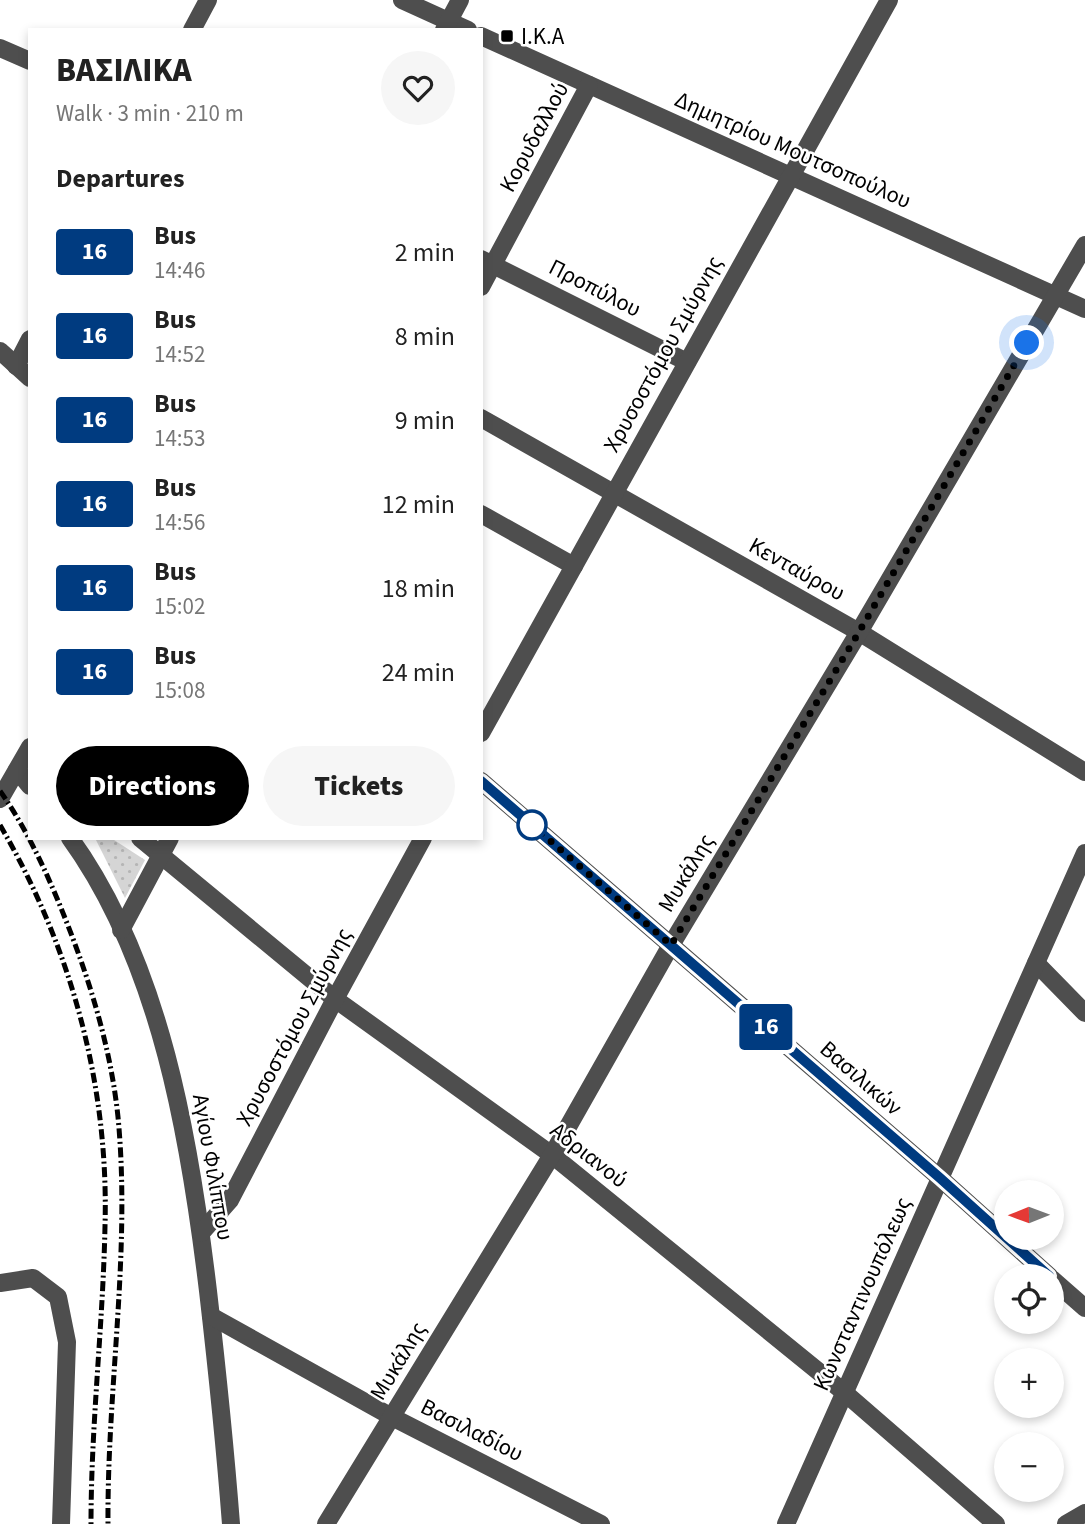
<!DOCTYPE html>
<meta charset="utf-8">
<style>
body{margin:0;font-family:"Source Sans 3",sans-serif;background:#f6f6f6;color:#222;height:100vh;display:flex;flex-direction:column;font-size:26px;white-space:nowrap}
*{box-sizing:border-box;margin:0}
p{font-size:23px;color:#767676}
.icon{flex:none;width:38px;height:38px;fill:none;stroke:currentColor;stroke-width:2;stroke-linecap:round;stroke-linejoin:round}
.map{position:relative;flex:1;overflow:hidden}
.drawer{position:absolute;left:28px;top:28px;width:455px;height:812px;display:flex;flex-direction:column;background:#fff;border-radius:0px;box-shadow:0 4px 10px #0003}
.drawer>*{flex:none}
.badge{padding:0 14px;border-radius:5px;font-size:24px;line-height:46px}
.needle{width:46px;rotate:269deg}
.buttons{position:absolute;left:994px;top:1180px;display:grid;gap:14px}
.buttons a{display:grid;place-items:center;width:70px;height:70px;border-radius:50%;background:#fff;box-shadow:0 4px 10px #0003;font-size:35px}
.you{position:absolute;width:35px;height:35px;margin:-18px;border:5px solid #fff;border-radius:50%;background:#1a73e8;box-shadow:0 0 0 10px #1a73e833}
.map>.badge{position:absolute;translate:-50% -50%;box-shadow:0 0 0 4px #fff}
h2{padding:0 28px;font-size:26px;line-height:63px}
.round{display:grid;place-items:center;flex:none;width:74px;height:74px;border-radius:37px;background:#f6f6f6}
.head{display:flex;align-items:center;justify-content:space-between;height:119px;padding:0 28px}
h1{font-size:33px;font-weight:800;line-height:52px}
.action{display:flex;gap:14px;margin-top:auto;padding:14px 28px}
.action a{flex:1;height:80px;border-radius:42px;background:#000;color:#fff;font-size:28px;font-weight:800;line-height:80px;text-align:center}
.action a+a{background:#f6f6f6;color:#222}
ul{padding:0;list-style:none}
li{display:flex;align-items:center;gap:21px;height:84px;padding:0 28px}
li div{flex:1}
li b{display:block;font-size:26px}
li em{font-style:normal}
li .badge{min-width:77px;font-weight:700;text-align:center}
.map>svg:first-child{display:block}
.green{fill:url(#green-dots)}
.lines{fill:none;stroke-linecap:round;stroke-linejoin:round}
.minor{stroke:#4e4e4e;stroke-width:18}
.rail{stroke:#000;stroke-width:5;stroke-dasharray:10 3.5 2 3.5;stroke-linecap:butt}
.line-casing{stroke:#fff;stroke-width:16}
.line{stroke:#003b80;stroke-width:10}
.walk{stroke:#000;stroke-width:7;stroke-dasharray:0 12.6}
.poi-dot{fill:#000;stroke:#fff;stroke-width:2.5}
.stop-dot{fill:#fff;stroke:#003b80;stroke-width:3.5}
.labels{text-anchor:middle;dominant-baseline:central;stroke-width:5;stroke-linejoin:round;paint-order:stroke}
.poi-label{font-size:23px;fill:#000;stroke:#fff;text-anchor:start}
.street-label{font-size:23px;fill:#000;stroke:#fff}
</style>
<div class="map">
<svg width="1085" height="1524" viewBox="0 0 1085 1524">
<defs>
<pattern id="green-dots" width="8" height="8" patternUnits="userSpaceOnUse" patternTransform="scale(1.75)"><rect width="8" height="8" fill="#d5d5d5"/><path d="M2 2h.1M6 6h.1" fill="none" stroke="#b5b5b5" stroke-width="1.8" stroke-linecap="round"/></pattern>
</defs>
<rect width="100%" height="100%" fill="#fff"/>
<polygon class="green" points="95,838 111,838 145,860 125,898"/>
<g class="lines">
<g class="minor">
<polyline points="402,0 468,30"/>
<polyline points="192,30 208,0"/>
<polyline points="444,30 460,0"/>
<polyline points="481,36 1085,309"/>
<polyline points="0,48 30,61"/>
<polyline points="481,259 687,362"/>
<polyline points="481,287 589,85"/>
<polyline points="0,351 30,378"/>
<polyline points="16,366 30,339"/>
<polyline points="481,418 859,632 1085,772"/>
<polyline points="481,514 574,566"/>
<polyline points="481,733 889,0"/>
<polyline points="17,770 30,786"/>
<polyline points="481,781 940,1178 1049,1276"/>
<polyline points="0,799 30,747"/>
<path d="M70 838C161 964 190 1140 208 1291 217 1369 225 1446 231 1524"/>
<polyline points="140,838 335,999 552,1155 845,1393 996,1524"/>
<polyline points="121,930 170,838"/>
<polyline points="1036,963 1085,1013"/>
<polyline points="201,1233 230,1200 335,999 423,838"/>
<polyline points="1052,1279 1085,1308"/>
<polyline points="0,1283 33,1278 58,1297 67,1342 61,1524"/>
<polyline points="211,1316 392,1417 601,1524"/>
<polyline points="326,1524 552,1155 671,945 859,632 1085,245"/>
<polyline points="786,1524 1085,853"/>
<polyline points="1066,1524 1085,1513"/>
</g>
<g class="rail">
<path d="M0 791C27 829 48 875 65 918 90 981 111 1049 118 1117 131 1252 107 1388 108 1524"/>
<path d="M0 825C71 947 109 1085 105 1226 103 1326 91 1424 91 1524"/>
</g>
</g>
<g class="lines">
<g class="line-casing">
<polyline id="line" points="481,781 940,1178 1049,1276"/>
</g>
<use href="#line" class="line"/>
<polyline class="walk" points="532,825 671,945 859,632 1027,343"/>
</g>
<rect class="poi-dot" x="500" y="29" width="14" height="14" rx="3.5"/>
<circle class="stop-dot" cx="532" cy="825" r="14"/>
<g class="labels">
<g class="poi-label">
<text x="521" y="36">Ι.Κ.Α</text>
</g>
<g class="street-label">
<text transform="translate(534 137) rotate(-62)">Κορυδαλλού</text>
<text transform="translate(793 150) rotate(24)">Δημητρίου Μουτσοπούλου</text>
<text transform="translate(595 288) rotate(27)">Προπύλου</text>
<text transform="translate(663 354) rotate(-61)">Χρυσοστόμου Σμύρνης</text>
<text transform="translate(797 569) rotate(29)">Κενταύρου</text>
<text transform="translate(686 873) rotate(-59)">Μυκάλης</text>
<text transform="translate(294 1027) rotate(-62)">Χρυσοστόμου Σμύρνης</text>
<text transform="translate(861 1078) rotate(41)">Βασιλικών</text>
<text transform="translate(589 1155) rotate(38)">Αδριανού</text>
<text transform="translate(213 1167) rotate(80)">Αγίου Φιλίππου</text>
<text transform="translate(862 1294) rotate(-66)">Κωνσταντινουπόλεως</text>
<text transform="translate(398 1361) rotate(-59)">Μυκάλης</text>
<text transform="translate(472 1430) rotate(27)">Βασιλαδίου</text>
</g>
</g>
</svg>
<div class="buttons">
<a><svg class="needle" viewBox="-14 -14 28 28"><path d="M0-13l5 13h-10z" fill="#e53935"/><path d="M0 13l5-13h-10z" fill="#767676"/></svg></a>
<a><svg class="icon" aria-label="locate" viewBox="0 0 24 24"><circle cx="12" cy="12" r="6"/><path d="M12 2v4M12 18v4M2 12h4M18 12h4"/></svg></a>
<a>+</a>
<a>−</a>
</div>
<div class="you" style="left:1027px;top:343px"></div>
<b class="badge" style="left:766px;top:1027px;background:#003b80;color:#fff">16</b>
<section class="drawer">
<div class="head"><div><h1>ΒΑΣΙΛΙΚΑ</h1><p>Walk · 3 min · 210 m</p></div><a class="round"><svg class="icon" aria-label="heart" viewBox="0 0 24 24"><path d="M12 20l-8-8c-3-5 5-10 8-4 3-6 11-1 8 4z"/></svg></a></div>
<h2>Departures</h2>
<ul>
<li><span class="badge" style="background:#003b80;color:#fff">16</span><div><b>Bus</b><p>14:46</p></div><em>2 min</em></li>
<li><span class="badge" style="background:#003b80;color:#fff">16</span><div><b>Bus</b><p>14:52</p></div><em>8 min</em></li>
<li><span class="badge" style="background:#003b80;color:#fff">16</span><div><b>Bus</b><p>14:53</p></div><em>9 min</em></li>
<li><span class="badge" style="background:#003b80;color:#fff">16</span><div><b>Bus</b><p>14:56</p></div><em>12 min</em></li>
<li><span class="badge" style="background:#003b80;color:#fff">16</span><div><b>Bus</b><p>15:02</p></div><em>18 min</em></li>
<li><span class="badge" style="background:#003b80;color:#fff">16</span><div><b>Bus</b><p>15:08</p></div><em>24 min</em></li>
</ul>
<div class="action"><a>Directions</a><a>Tickets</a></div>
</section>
</div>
